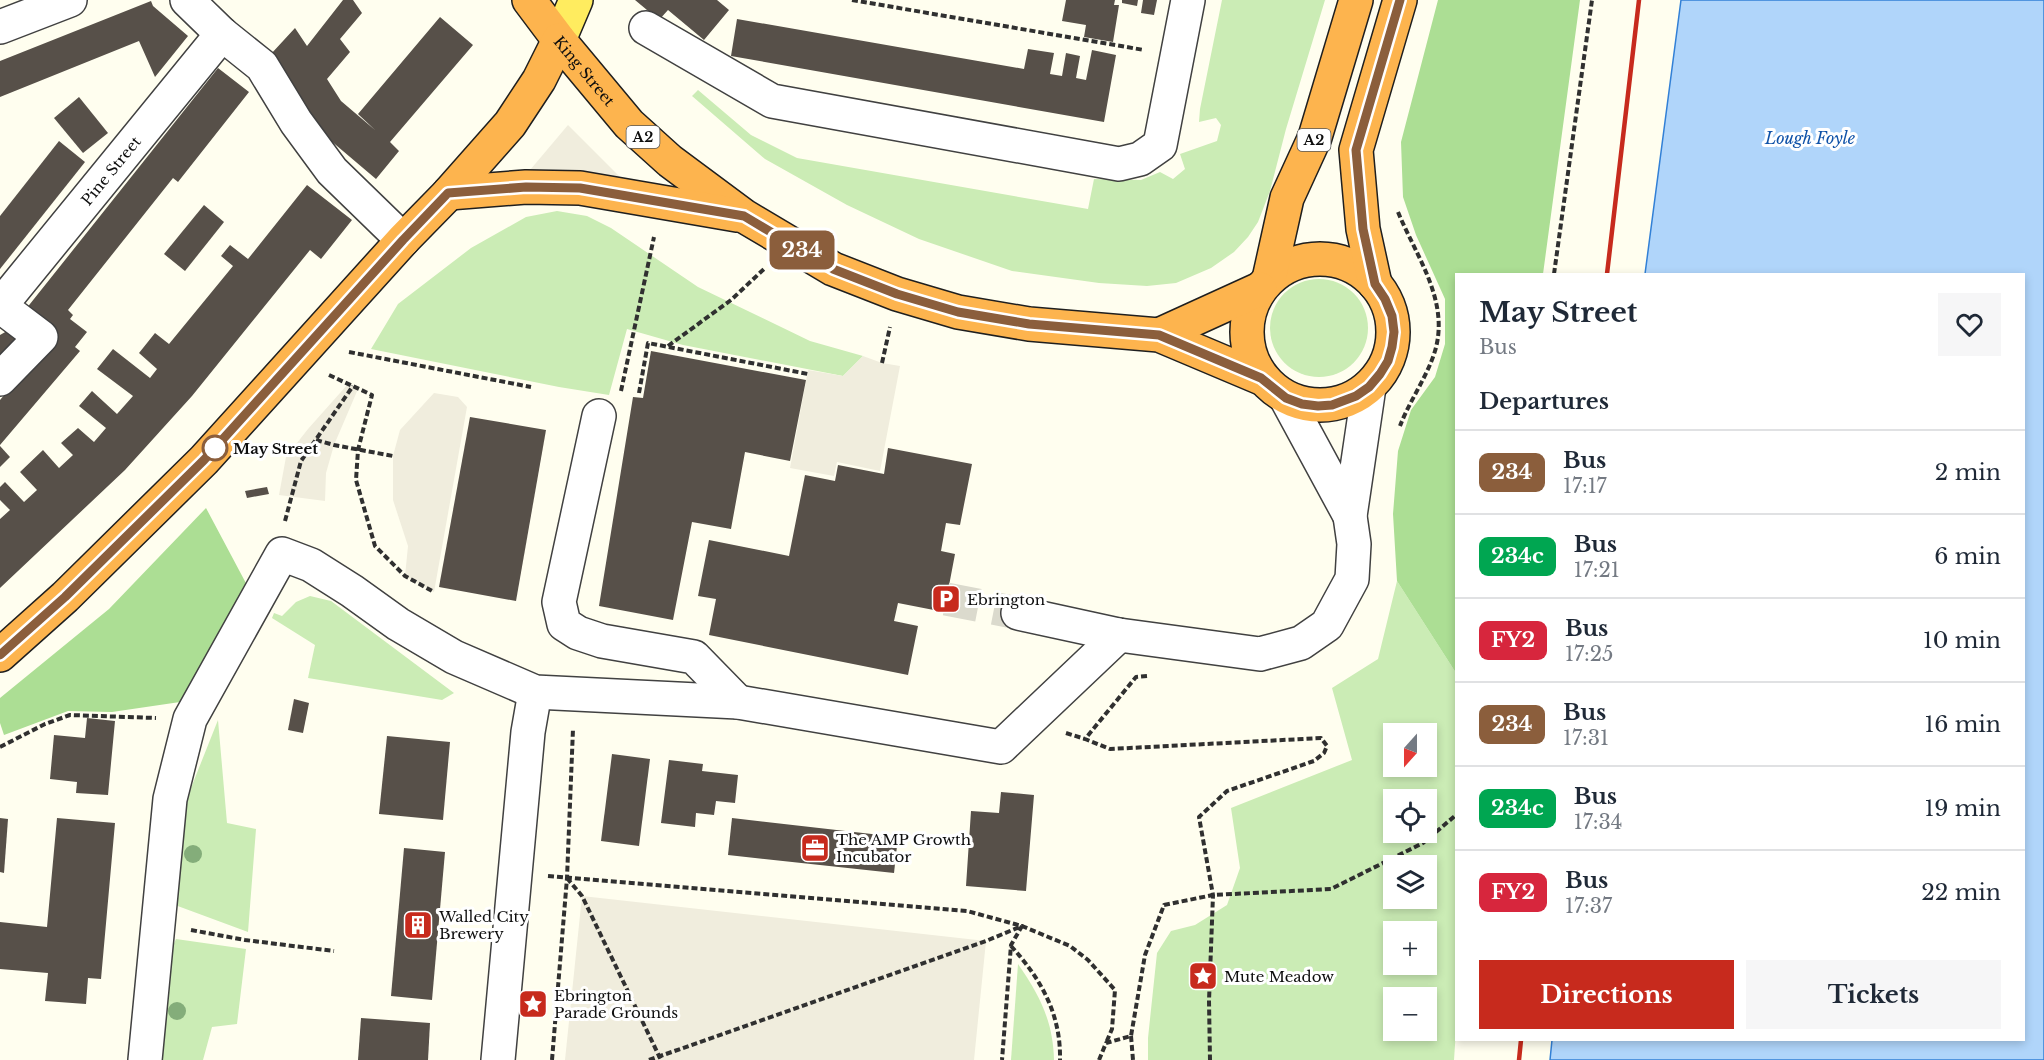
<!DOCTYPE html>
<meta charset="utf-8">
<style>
body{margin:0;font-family:"Libre Baskerville",serif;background:#f6f6f7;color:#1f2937;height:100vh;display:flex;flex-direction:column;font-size:22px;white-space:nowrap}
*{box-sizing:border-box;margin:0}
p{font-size:20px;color:#747a83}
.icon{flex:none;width:33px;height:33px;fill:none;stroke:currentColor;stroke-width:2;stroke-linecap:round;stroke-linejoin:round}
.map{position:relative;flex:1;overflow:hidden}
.details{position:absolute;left:1455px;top:273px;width:570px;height:768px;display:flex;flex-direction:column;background:#fff;border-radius:0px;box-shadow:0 3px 9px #0003}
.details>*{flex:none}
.badge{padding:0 12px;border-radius:9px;font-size:21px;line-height:39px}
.needle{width:39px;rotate:201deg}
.buttons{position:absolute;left:1383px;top:723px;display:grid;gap:12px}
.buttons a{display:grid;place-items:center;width:54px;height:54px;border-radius:0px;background:#fff;box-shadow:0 3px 9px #0003;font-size:30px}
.map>.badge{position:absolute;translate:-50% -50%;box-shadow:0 0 0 3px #fff}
h2{padding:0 24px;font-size:22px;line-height:54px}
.round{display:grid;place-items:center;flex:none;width:63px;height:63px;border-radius:0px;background:#f6f6f7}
.summary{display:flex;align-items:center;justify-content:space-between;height:102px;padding:0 24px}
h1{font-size:28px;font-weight:700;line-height:45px}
.action{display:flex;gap:12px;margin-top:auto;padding:12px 24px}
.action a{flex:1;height:69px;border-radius:0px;background:#c72a1d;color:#fff;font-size:24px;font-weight:700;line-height:69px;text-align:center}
.action a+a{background:#f6f6f7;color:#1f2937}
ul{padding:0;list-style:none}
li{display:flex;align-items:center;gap:18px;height:84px;padding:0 24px;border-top:2px solid #e0e1e3}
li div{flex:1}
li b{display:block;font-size:22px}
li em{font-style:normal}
li .badge{min-width:66px;font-weight:700;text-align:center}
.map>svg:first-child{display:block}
.green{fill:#cbecb5;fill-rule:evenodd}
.forest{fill:#acde94}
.plaza{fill:#f0eddd}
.water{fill:#b0d5fa;stroke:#3280d6;stroke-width:1.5}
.building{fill:#575049}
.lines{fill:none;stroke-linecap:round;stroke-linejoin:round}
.minor-tunnel{stroke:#dbdacd;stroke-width:33;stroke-dasharray:33 16;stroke-linecap:butt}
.minor-casing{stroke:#414141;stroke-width:36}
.major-casing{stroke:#1f1f1f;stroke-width:36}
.highway-casing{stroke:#1f1f1f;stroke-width:36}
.path{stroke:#303030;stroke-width:4;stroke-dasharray:6 3;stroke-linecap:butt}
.minor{stroke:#fff;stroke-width:33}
.major{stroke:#ffec5f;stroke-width:33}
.highway{stroke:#fdb44e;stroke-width:33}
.rail{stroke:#c72a1d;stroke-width:4.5}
.tree{fill:#84ad7a}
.line-casing{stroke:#fff;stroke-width:14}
.line{stroke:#8b5e3c;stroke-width:9}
.stop-dot{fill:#fff;stroke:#8b5e3c;stroke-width:3}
.labels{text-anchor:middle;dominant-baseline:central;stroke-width:6;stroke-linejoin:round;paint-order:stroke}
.shield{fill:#fff;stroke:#565656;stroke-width:1.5}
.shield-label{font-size:14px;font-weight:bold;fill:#0e0e0e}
.street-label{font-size:15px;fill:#0e0e0e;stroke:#fff}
.stop-label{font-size:15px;font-weight:bold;fill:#0e0e0e;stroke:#fff;text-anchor:start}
.poi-label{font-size:15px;fill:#0e0e0e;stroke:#fff;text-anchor:start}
.water-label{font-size:16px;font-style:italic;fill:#0f52a8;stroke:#fff}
</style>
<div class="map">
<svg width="2044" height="1060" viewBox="0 0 2044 1060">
<rect width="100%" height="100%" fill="#fffeef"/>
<g class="green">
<polygon points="1222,0 1325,0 1286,129 1270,191 1258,222 1248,237 1234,252 1211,268 1176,283 1147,286 1099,283 1012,271 919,239 847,205 765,159 692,96 698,90 751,135 797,158 1088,209 1094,179 1141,180 1160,172 1173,179 1185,169 1180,154 1217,141 1221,125 1216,118 1199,122 1200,109"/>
<polygon points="557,211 587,216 611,228 698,287 810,341 863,356 843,376 683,345 627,329 609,395 559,387 371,349 398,304 471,248 526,217"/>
<circle cx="1319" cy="328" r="49"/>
<path d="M1397 581 1456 673V1030L1454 1060H1148V1038L1157 953 1171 931 1195 925 1227 905 1240 868 1231 808 1352 760 1332 688 1378 659ZM1394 734H1426V766H1394ZM1394 800H1426V832H1394ZM1394 866H1426V898H1394ZM1394 932H1426V964H1394ZM1394 998H1426V1030H1394Z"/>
<polygon points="310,596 331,601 454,693 442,700 308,678 315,645 272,618 274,613 282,616 296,602"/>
<polygon points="218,720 227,823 256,829 248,932 175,905 187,798"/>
<polygon points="176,939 246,949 237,1024 212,1027 203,1060 160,1060 169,954"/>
<path d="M1018 964C1040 996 1053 1021 1054 1060H1011Z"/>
</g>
<g class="forest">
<polygon points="1438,0 1580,0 1543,274 1456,274 1456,673 1397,581 1393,514 1398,451 1411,410 1435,377 1445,344 1445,299 1416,235 1403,197 1401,142"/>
<polygon points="206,508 248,587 180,702 112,712 68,711 4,735 0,723 0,698 109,609"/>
</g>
<g class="plaza">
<polygon points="568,125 628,185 525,176"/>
<polygon points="863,356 882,363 900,366 880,471 837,462 834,476 790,468 808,370 843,376"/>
<polygon points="348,384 358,389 334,445 326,473 325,501 279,495 286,457 308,429"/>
<polygon points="434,393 458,397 467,407 434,592 405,576 408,546 393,500 393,456 400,430"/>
<polygon points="582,896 986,941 974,1060 565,1060"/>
</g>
<polygon class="water" points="1681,0 2044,0 2044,1060 1550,1060 1552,1040 2024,1040 2024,274 1645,274"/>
<g class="building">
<polygon points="343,0 353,0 362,13 340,39 350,52 327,79 341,101 375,130 358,114 440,17 473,45 390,142 399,151 376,179 317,129 319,126 271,54 295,28 307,46"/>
<polygon points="635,0 717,0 729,10 704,40 668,10 659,20"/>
<polygon points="1066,0 1115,0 1114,5 1119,5 1113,42 1084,37 1086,25 1062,21"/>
<polygon points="1122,0 1138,0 1137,6 1122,3"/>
<polygon points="1143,0 1157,0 1154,15 1141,13"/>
<polygon points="151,1 153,6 188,36 155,77 139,41 0,97 0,61"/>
<polygon points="737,19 1024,69 1028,49 1054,53 1050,74 1062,76 1066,53 1080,56 1076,78 1086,80 1092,50 1116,55 1104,122 731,56"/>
<polygon points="218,68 249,92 178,182 173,178 68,310 73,315 70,319 87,332 75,347 80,351 0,445 0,400 57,333 26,309"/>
<polygon points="79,97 108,133 83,153 54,118"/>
<polygon points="59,141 85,162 0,269 0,216"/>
<polygon points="307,185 352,220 321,259 310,250 192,396 125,470 0,588 0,519 10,510 0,500 0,487 5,482 24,502 37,490 20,472 43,450 59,468 73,455 61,443 78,428 94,442 106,428 79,406 92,391 117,414 133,396 97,369 113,349 150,378 157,369 139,353 155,333 169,344 233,266 221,256 230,245 248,259"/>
<polygon points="204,205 224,222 185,271 164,254"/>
<polygon points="7,331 22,343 0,370 0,335"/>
<polygon points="651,351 806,380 790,461 745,452 731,529 692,522 673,620 599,606 633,397 643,398"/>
<polygon points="470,417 546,430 516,601 439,587"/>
<polygon points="0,446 10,457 0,467"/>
<polygon points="888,448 972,464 960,525 946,523 941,551 955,554 944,612 898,603 894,621 918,626 908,675 709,635 716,599 698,596 709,540 789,556 805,475 835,481 838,465 884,474"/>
<polygon points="267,487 269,494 247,498 245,491"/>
<polygon points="294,699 309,703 303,733 288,730"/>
<polygon points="87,718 115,721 108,795 76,793 77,782 50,779 54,735 85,738"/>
<polygon points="387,736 450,742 443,820 379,814"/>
<polygon points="612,754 650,759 639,846 601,841"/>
<polygon points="669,760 703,764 702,771 738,775 735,803 716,801 714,815 696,813 695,827 661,823"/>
<polygon points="1001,792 1034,795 1026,891 966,886 971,811 999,813"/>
<polygon points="0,818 8,819 4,873 0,872"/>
<polygon points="57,818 115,823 101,979 88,978 86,1004 45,1001 48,973 0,969 0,922 47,927"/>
<polygon points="732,818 898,837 894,873 728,855"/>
<polygon points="404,848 445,852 432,1000 391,996"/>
<polygon points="361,1018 430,1023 428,1060 358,1060"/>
</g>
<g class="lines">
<polyline class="minor-tunnel" points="946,599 1018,613"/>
<g class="minor-casing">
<g id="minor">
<polyline points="187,0 222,34 262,66 296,122 332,171 403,240"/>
<polyline points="0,27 70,0"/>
<polyline points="646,28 772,101 1119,164 1140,159 1160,145 1188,0"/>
<path id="s1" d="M0 379 41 337 0 306 222 34"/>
<polyline points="1286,398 1350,516"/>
<polyline points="599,416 559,602 564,624 578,633 602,641 694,657 738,702"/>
<polyline points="1018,613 1119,635 1260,654 1301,643 1327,625 1352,579 1354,544 1350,516 1369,387"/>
<polyline points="145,1060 170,799 190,719 282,554 311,565 352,591 398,624 454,657 535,692 738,702 1001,747 1119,635"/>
<polyline points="498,1060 528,732 535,692"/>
</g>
</g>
<g class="major-casing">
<polyline id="major" points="559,40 576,0"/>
</g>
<g class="highway-casing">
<g id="highway">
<path id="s2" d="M529 0 559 40 629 124 670 161 744 216 833 269 897 294 958 312 1029 324 1159 335 1261 378"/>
<polyline points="449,193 526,187 580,188 737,215"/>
<circle cx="1320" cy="332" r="73"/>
<polyline points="1269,279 1287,198 1315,137 1356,0"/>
<polyline points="1375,284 1363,229 1356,150 1400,0"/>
<polyline points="1159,335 1260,289"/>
<polyline points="0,655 65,597 204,460 403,240 449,193 510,124 539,80 559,40"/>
</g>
</g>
<g class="path">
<polyline points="852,0 1144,50"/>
<path d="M1398 212C1416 256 1450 301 1435 351 1427 377 1410 400 1400 426"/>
<polyline points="1554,274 1592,0"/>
<polyline points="668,346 731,300 764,269"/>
<polyline points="349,352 531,387"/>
<polyline points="882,363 890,327"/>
<polyline points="329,375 372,395 358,450 356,480 375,546 405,576 434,592"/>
<polyline points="621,391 654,237"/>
<polyline points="639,393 648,343 808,374"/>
<polyline points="316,440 334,445 393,456"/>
<polyline points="285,521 301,461 353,386"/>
<polyline points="1147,676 1136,677 1085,739 1110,749 1321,738 1327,746 1324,753 1314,761 1227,791 1199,817 1213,895 1209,1001 1210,1060"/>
<polyline points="1066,733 1085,739"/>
<polyline points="0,747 45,724 70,715 156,718"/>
<polyline points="548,876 967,911 1022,926 1011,945 1002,1060"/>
<polyline points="567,878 582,896 661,1060"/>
<polyline points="191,930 245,940 334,951"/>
<path d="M1011 946C1041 979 1061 1014 1060 1060"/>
<polyline points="1131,1036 1133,1060"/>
<polyline points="552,1060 567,878 573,729"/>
<polyline points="649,1060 986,941 1022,926 1070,946 1088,960 1115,990 1112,1029 1106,1043"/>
<polyline points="1099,1060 1106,1043 1131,1036 1145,955 1164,905 1213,895 1331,889 1423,843 1456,815"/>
</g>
<use href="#minor" class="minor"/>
<use href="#major" class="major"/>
<use href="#highway" class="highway"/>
<g class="rail">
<polyline points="1607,274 1639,0"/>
<polyline points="1519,1060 1521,1040"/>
</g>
</g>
<g class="tree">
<circle cx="193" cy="854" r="9"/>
<circle cx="177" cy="1011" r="9"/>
</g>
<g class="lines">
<g class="line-casing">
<polyline id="line" points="0,655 65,597 204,460 403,240 448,193 526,187 580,188 744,216 833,269 897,294 958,312 1029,324 1159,335 1261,378 1286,398 1302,404 1318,406 1332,405 1356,396 1369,387 1380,374 1388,361 1392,347 1394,332 1392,316 1385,299 1375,284 1363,229 1356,150 1400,0"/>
</g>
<use href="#line" class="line"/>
</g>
<defs>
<g id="parking-square" transform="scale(1.5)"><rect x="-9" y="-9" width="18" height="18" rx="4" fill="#c72a1d" stroke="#fff"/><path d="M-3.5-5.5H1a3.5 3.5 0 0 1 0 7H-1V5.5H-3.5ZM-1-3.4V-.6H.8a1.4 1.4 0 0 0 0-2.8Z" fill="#fff"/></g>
<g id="office-square" transform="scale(1.5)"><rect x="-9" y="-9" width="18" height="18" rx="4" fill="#c72a1d" stroke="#fff"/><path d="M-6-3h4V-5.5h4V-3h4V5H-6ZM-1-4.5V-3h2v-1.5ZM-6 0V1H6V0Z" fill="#fff"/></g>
<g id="building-square" transform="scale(1.5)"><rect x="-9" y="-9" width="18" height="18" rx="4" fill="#c72a1d" stroke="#fff"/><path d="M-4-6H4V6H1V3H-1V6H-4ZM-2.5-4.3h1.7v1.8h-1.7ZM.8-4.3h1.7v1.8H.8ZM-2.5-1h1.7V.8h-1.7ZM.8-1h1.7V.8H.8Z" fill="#fff"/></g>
<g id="sight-square" transform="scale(1.5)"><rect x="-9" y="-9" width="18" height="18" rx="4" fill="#c72a1d" stroke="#fff"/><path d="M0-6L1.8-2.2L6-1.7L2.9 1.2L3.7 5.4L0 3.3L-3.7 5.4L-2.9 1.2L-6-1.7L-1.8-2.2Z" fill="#fff"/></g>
</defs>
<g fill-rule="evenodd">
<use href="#parking-square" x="946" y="599"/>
<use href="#office-square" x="815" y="848"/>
<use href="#building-square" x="418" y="925"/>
<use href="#sight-square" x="1203" y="976"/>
<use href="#sight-square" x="533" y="1004"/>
</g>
<circle class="stop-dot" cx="215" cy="448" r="12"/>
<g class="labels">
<g class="shield">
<rect x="626.5" y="126" width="33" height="22" rx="4.5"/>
<rect x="1297.5" y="129" width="33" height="22" rx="4.5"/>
</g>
<g class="shield-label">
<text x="643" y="137">A2</text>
<text x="1314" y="140">A2</text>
</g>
<g class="street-label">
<text stroke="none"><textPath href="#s2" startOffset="90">King Street</textPath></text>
<text stroke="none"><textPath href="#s1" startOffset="285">Pine Street</textPath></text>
</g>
<g class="stop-label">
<text x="233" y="448">May Street</text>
</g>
<g class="poi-label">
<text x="967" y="599">Ebrington</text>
<text x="836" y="839">The AMP Growth<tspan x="836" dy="17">Incubator</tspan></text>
<text x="439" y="916">Walled City<tspan x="439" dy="17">Brewery</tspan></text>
<text x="1224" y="976">Mute Meadow</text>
<text x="554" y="995">Ebrington<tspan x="554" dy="17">Parade Grounds</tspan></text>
</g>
<g class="water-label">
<text x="1810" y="138">Lough Foyle</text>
</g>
</g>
</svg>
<div class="buttons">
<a><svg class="needle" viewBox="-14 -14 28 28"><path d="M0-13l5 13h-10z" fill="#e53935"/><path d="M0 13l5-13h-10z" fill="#747a83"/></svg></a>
<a><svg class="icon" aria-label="locate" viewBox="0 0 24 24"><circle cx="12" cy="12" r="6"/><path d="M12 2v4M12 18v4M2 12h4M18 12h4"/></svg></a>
<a><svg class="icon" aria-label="layers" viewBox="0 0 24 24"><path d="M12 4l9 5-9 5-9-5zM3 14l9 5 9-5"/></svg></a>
<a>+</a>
<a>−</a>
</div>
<b class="badge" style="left:802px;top:250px;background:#8b5e3c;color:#fff">234</b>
<section class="details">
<div class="summary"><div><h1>May Street</h1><p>Bus</p></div><a class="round"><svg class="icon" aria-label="heart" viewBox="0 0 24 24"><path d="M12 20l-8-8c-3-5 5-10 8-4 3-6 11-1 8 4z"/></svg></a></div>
<h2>Departures</h2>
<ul>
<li><span class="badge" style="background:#8b5e3c;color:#fff">234</span><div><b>Bus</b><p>17:17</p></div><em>2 min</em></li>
<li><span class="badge" style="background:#00a651;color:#fff">234c</span><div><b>Bus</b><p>17:21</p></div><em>6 min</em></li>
<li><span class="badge" style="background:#d7263d;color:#fff">FY2</span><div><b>Bus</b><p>17:25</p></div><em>10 min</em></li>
<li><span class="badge" style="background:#8b5e3c;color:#fff">234</span><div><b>Bus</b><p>17:31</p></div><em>16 min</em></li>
<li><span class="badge" style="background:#00a651;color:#fff">234c</span><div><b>Bus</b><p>17:34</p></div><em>19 min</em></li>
<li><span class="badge" style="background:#d7263d;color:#fff">FY2</span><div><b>Bus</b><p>17:37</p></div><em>22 min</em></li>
</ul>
<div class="action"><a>Directions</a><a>Tickets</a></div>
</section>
</div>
